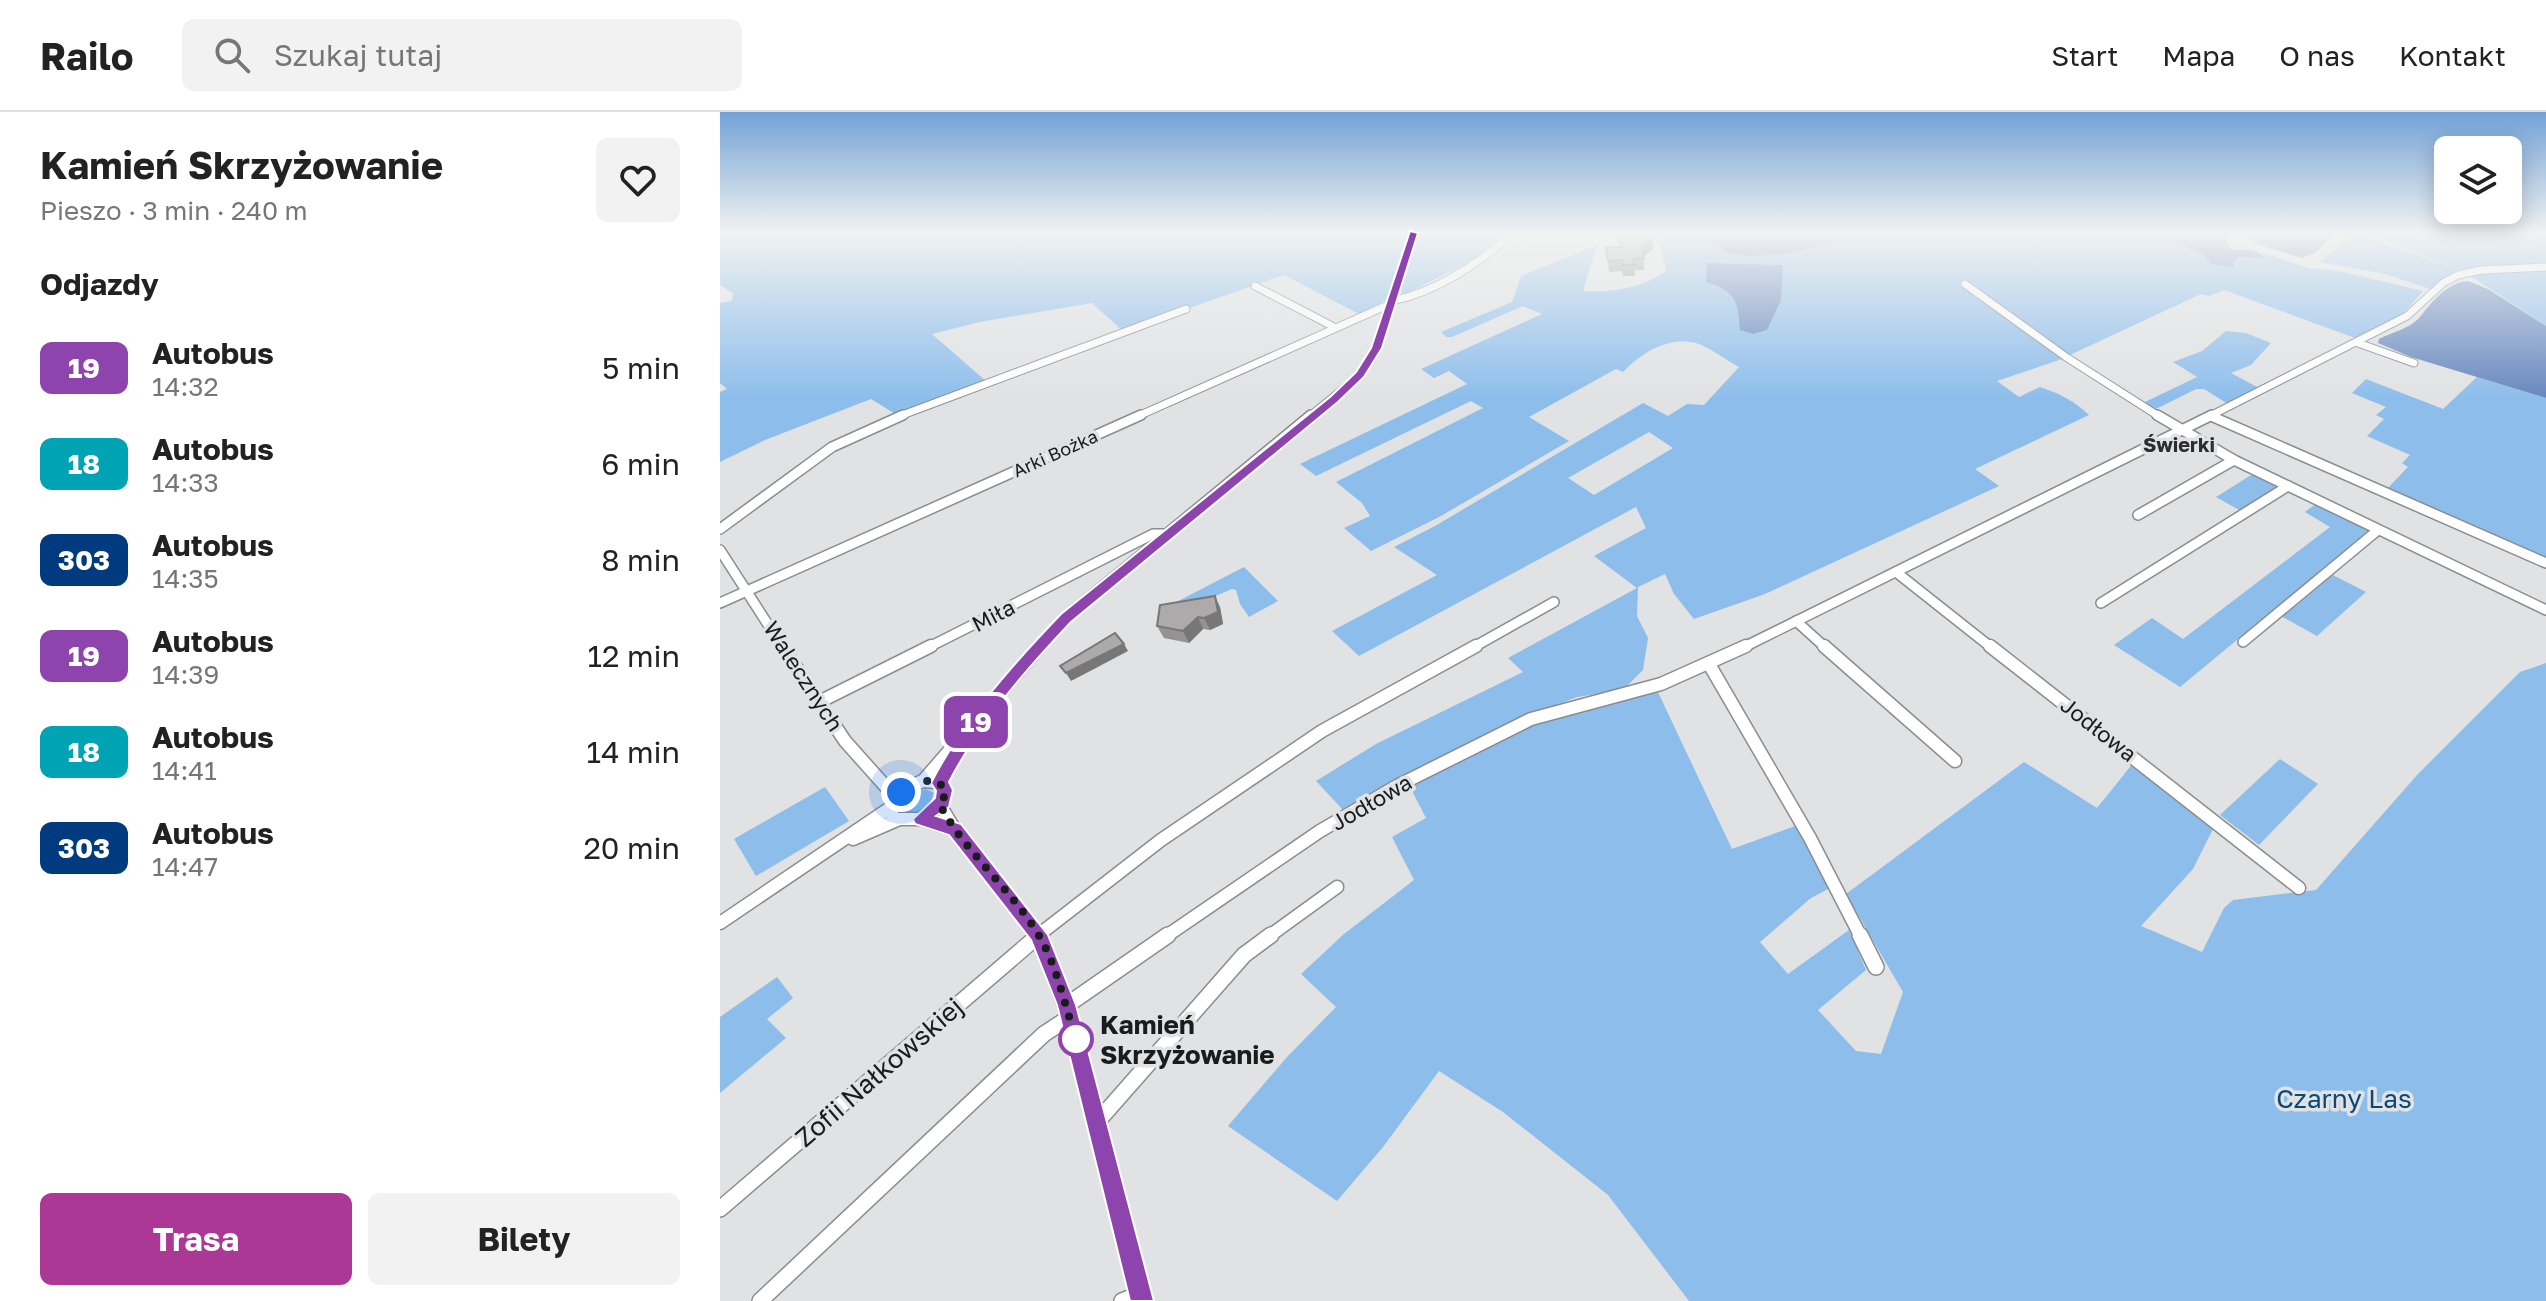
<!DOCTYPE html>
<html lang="pl">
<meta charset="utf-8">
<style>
body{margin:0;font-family:"Golos Text",sans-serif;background:#f2f2f2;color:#222;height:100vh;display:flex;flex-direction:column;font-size:30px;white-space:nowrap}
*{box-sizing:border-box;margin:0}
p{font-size:26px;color:#767676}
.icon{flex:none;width:44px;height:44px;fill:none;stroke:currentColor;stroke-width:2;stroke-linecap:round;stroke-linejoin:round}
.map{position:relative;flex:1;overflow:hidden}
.side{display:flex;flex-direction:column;background:#fff;width:720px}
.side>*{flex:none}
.badge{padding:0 16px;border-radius:12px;font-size:28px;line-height:52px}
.fabs{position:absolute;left:1714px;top:24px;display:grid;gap:16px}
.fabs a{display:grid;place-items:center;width:88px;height:88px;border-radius:12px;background:#fff;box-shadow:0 4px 20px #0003;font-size:40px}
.you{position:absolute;width:40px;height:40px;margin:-20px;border:6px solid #fff;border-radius:50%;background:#1a73e8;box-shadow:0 0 0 12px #1a73e833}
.map>.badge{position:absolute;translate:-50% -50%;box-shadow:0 0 0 4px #fff}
h2{padding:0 40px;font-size:30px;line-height:72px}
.round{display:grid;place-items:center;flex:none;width:84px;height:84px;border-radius:12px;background:#f2f2f2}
.overview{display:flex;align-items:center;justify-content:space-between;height:136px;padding:0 40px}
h1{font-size:38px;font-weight:700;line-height:60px}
.cta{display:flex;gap:16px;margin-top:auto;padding:16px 40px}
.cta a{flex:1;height:92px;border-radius:12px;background:#aa3894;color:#fff;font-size:32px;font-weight:700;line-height:92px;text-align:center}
.cta a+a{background:#f2f2f2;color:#222}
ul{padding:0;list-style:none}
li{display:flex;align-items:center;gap:24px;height:96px;padding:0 40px}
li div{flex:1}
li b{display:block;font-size:30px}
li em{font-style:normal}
li .badge{min-width:88px;font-weight:700;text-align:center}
header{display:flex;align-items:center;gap:48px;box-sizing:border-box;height:112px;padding:0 40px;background:#fff;border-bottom:2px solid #e0e0e0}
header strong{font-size:38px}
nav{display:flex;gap:44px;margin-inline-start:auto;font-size:28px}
.search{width:560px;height:72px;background:#f2f2f2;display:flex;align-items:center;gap:20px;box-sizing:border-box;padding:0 28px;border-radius:12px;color:#767676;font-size:30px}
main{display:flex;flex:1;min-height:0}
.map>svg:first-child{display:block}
.green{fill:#8cbdeb;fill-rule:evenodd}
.water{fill:#6586be}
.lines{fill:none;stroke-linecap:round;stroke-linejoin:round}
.minor-far3-casing{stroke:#8b8c8e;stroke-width:9}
.minor-far2-casing{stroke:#8b8c8e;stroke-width:12}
.minor-far1-casing{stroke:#8b8c8e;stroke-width:15}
.minor-casing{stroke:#8b8c8e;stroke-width:18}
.minor-far3{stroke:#fff;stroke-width:7}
.minor-far2{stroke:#fff;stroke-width:9}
.minor-far1{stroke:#fff;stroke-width:12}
.minor{stroke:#fff;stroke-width:15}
.wall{fill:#949293}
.shaded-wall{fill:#787778}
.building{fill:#acaaab;stroke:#787778;stroke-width:2}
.line{fill:#8e44ad;stroke:#fff;stroke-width:2}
.walk{stroke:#1a1b1b;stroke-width:8;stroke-dasharray:0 14.4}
.stop-dot{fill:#fff;stroke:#8e44ad;stroke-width:4}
.labels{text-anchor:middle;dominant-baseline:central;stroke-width:7;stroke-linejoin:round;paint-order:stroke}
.far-street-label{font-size:18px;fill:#1a1b1b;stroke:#e0e2e3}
.far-neighbourhood-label{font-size:20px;font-weight:bold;fill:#2c2d2e;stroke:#e0e2e3}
.street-label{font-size:22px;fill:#1a1b1b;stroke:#e0e2e3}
.near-stop-label{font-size:26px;font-weight:bold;fill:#1a1b1b;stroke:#e0e2e3;text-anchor:start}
.near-street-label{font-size:26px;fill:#1a1b1b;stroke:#e0e2e3}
.near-park-label{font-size:26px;fill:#094978;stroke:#e0e2e3}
</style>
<header>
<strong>Railo</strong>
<div class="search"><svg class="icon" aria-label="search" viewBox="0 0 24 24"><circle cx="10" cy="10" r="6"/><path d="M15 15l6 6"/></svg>Szukaj tutaj</div>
<nav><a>Start</a><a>Mapa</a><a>O nas</a><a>Kontakt</a></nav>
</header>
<main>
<section class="side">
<div class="overview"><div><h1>Kamień Skrzyżowanie</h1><p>Pieszo · 3 min · 240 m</p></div><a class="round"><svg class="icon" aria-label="heart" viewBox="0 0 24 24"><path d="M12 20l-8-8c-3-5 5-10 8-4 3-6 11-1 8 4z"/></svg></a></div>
<h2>Odjazdy</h2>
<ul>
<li><span class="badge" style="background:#8e44ad;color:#fff">19</span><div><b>Autobus</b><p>14:32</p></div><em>5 min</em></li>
<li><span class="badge" style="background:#00a3b4;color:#fff">18</span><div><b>Autobus</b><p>14:33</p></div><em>6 min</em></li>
<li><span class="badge" style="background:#003b80;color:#fff">303</span><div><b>Autobus</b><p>14:35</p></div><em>8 min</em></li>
<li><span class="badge" style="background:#8e44ad;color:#fff">19</span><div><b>Autobus</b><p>14:39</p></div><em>12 min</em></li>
<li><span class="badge" style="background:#00a3b4;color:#fff">18</span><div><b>Autobus</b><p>14:41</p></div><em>14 min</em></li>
<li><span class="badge" style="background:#003b80;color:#fff">303</span><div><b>Autobus</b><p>14:47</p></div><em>20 min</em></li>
</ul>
<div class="cta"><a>Trasa</a><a>Bilety</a></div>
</section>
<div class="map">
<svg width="1826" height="1189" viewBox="0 0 1826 1189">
<rect width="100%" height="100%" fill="#e0e2e3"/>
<g class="green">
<polygon points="0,121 791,121 768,141 685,182 671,177 666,188 639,202 564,163 403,219 372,191 260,210 212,222 267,270 177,303 151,287 45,328 0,350 0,280 7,277 0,271 0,191 12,189 13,181 0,173"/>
<path d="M937 121H1425L1458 131 1482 142 1491 152 1515 154 1513 150 1520 145H1543L1540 140 1589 156 1619 159 1703 179 1683 202 1635 226 1504 178 1489 184 1481 182 1339 248 1277 269 1299 285 1320 275C1341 282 1354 289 1369 303L1255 357 1279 374 1045 482 974 507 954 482 945 462 918 475 917 504 928 526 923 558 903 578 857 585 774 618 624 699 596 669 656 632 803 560 788 546 917 476 874 444 926 416 916 395 639 544 612 519 717 463 674 435 715 414 923 291 948 304 967 292 984 293 1019 255C1006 248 992 237 979 232 951 222 921 241 903 260L896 257 809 305 849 329 721 404 651 439 624 416 650 404 642 391 616 370 763 296 751 289 596 364 580 352 747 272 729 259 714 266 701 257 822 202 803 194 732 225H726L721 220 792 190 801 164 877 133 863 179C891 181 923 176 946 159ZM929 320 953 336 874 383 848 366Z"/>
<polygon points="1636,121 1740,158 1645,121 1826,121 1826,214 1743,159 1722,167 1710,177 1666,162 1599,150"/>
<polygon points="1506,219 1526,221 1551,231 1531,253 1511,261 1541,277 1508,292 1484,277 1476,277 1434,298 1423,291 1477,265 1453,250 1482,239"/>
<polygon points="1757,265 1826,286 1826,446 1665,379 1688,355 1682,351 1690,343 1647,324 1664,307 1656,303 1666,295 1632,281 1646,267 1723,297"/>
<polygon points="1536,360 1563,373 1521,399 1496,385"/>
<polygon points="1597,391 1651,417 1460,575 1394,533 1432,506 1463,527 1610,415 1585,400"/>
<polygon points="524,455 558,489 529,505 520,492 516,478 512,477 479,491 443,497"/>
<polygon points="1609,461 1646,480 1597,524 1559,503"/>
<polygon points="1826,551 1826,1189 969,1189 888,1083 783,1000 719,959 663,1035 617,1089 508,1014 567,945 616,895 581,862 624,822 694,768 672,725 706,706 689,673 798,617 849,599 937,578 1012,737 1078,713 1110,776 1091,786 1040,830 1068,862 1129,818 1146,858 1098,898 1136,939 1161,942 1183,880 1126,782 1304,650 1377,696 1414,650 1495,713 1473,757 1421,814 1482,840 1504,796 1513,788 1596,778 1698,662 1800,560"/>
<polygon points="1560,647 1598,672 1539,733 1500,703"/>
<polygon points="105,675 129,709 36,764 14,727"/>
<polygon points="205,677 214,681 209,695 196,701 183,700 181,696 185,686"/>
<polygon points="57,865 73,886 47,907 66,926 0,981 0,905"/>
</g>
<g class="water">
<path d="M992 121H1126V126H1109V130C1084 141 1028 149 1003 139Z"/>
<path d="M1425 121H1515L1506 128 1510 137C1523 139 1536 134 1544 146L1520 145 1513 150 1515 155 1491 152 1482 142 1458 131Z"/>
<polygon points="1528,121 1615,121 1595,141 1582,146 1537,132 1531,128"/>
<path d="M987 151 1063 153 1061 188 1047 218 1033 222 1020 218C1018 189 1016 179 986 170Z"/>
<path d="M1748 169 1768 177 1826 214V286L1691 245 1658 231 1659 227C1671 221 1690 216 1699 206 1710 193 1726 170 1748 169Z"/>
</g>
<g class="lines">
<g class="minor-far3-casing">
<g id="minor-far3">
<polyline points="1245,172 1346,245 1440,305"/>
<polyline points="535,174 614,215"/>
<path d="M672 189C716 180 760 151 793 121"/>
<polyline points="1638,231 1694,251"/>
<polyline points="1491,304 1494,305"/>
<polyline points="177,305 466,197"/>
<polyline points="416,305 670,192"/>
<polyline points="589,305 638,265 656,236 694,121"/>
<polyline points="1488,305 1687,204 1723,171 1738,163 1761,158 1826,155"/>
</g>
</g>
<g class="minor-far2-casing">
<g id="minor-far2">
<polyline points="1437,303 1514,348 1826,498"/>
<polyline points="1491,304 1826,451"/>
<polyline points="1418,403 1514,348"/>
<polyline points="0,417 112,335 183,303"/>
<polyline points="0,438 63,536"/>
<polyline points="1176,460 1272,536"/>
<polyline points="0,491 421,303"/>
<polyline points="1381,491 1568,374"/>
<polyline points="1076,509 1106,536"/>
<polyline points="1523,530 1658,418"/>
<polyline points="207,536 433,422 446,422"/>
<polyline points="318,536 353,499 591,303"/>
<polyline points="752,536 834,490"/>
<polyline points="1022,536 1492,303"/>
</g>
</g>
<g class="minor-far1-casing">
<g id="minor-far1">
<polyline points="62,534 125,629 175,685"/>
<polyline points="1104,534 1235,649"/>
<polyline points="1270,534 1579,776"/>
<polyline points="989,552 1090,726 1141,825"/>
<polyline points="99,590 211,534"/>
<polyline points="203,669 320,534"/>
<path d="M203 669 216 670 224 675 221 692 200 707H174L170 696C177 681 188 674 203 669Z"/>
<polyline points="220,671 238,636"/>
<polyline points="220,693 235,718 320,825"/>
<polyline points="201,707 235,718"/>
<polyline points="133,727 177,708"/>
<polyline points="0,811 170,696"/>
<polyline points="316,825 441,728 602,619 756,534"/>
<polyline points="445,825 600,719 677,674 811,607 941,572 1026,534"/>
<polyline points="548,825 617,775"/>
</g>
</g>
<g class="minor-casing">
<g id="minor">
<polyline points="319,823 350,905 422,1189"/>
<polyline points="1140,823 1156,855"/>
<polyline points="347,893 448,823"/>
<polyline points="378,1009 524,843 551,823"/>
<polyline points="0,1097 319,823"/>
<polyline points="40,1189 324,922 350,905"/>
<polyline points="402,1189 420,1182"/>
</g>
</g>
<use href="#minor-far3" class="minor-far3"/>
<use href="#minor-far2" class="minor-far2"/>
<use href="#minor-far1" class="minor-far1"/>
<use href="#minor" class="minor"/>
</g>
<g class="wall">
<polygon points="896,121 932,121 933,137 924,144 924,158 915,158 915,164 903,164 902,159 889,160 886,135 900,135"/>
<polygon points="500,495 503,512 490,518 483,517 469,531 444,526 437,514"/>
</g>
<g class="shaded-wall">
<polygon points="933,126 933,137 921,146 921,135"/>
<polygon points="495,484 500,495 503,512 490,518 484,506"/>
<polygon points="478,505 483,517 469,531 463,519"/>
<polygon points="404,532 408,539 376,556 351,569 346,561"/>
</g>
<g class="building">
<polygon points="899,121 932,121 933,126 921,135 924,146 913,147 915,153 903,153 902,148 888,149 886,135 903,135"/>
<polygon points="495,484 498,500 484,506 478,505 463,519 437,514 440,493"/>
<polygon points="395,521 404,532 346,561 340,554"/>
</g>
<linearGradient id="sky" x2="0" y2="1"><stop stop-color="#73a2d7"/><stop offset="0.42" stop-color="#f1f2f2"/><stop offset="1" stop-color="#f1f2f2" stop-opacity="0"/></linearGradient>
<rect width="1826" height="288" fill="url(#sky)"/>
<path class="line" d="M690 119 698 121 662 236 644 265 618 290 351 510C305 559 260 610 229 670L233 678 229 695 216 704 241 712 328 823 356 893 434 1189H410L337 893 311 828 229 723 195 712 193 707 215 686 216 679 211 671C244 607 291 554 341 502L610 285 636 260 651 236Z"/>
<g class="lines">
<path class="walk" d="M181 680C194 670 210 664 224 675L225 683 220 693C245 740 290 776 318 822 337 853 345 895 356 927"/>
</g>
<circle class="stop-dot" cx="356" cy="927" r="16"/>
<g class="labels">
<g class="far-street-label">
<text transform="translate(335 341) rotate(-24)">Arki Bożka</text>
</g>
<g class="far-neighbourhood-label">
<text x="1459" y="332">Świerki</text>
</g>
<g class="street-label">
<text transform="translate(273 503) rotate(-27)">Miła</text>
<text transform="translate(84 564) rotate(57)">Walecznych</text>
<text transform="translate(1379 617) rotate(38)">Jodłowa</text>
<text transform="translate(651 690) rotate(-30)">Jodłowa</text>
</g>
<g class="near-stop-label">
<text x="380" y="912">Kamień<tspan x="380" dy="30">Skrzyżowanie</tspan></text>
</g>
<g class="near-street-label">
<text transform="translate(159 960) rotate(-41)">Zofii Nałkowskiej</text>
</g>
<g class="near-park-label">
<text x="1624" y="986">Czarny Las</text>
</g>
</g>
</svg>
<div class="fabs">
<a><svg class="icon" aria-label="layers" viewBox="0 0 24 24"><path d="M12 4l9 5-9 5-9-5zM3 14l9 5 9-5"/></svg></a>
</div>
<div class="you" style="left:181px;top:680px"></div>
<b class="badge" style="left:256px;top:610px;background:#8e44ad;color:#fff">19</b>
</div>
</main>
